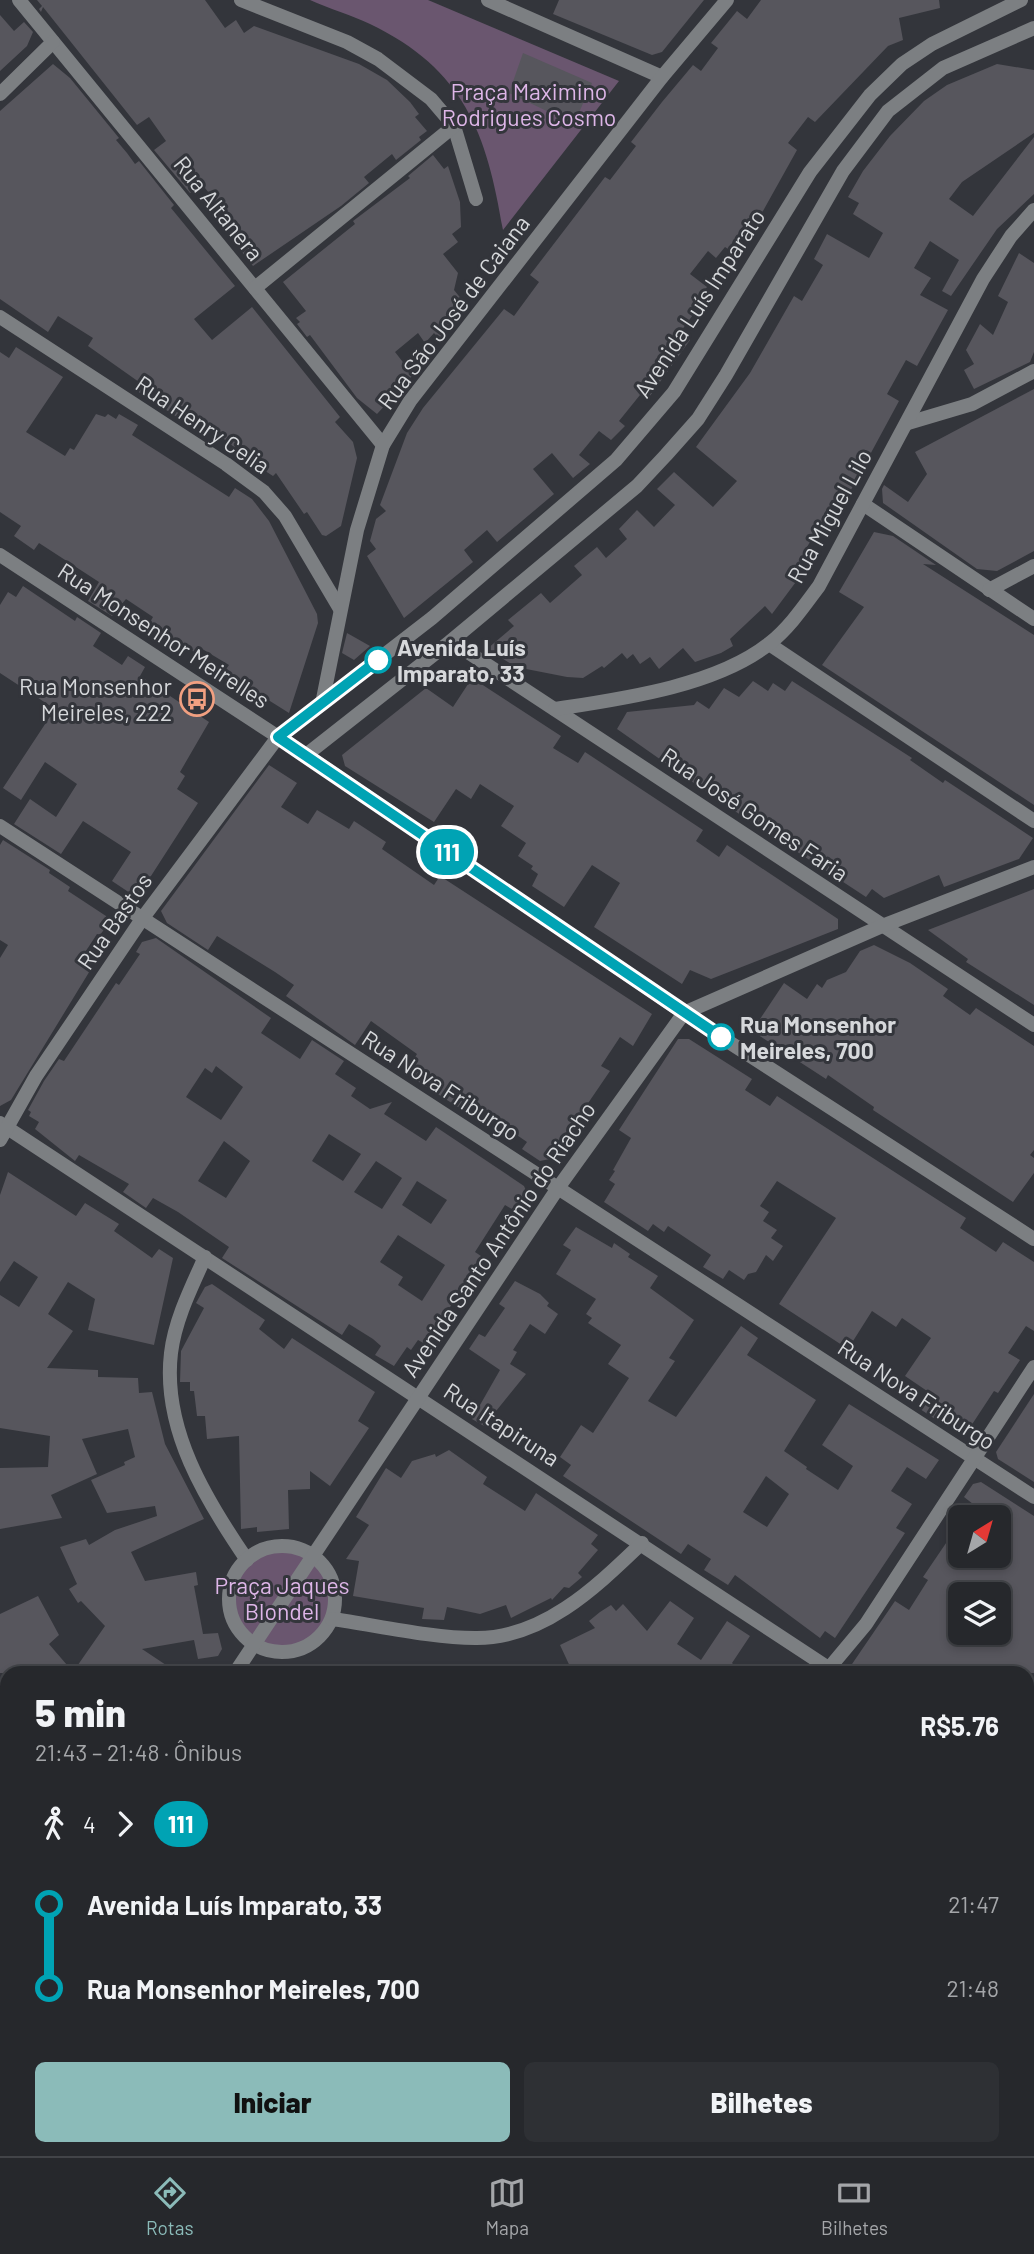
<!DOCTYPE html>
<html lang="pt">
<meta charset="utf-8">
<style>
body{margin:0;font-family:Barlow,sans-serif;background:#2e3034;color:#f1f3f6;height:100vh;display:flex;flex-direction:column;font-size:26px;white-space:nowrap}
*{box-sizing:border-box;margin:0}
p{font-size:23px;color:#a4a6a9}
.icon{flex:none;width:38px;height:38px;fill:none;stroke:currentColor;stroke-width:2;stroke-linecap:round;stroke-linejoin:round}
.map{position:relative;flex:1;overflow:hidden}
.side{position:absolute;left:0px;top:1666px;width:1034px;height:490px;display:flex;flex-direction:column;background:#26282c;border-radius:21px 21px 0 0;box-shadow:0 4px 10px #0003,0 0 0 2px #424448}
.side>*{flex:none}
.badge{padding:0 14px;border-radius:23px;font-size:24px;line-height:46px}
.needle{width:46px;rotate:37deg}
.fabs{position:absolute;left:948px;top:1505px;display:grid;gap:14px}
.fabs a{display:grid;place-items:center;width:63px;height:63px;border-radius:10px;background:#26282c;box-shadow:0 4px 10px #0003,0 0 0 2px #424448;font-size:35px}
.map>.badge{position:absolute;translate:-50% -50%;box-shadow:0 0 0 4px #fff}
.legs{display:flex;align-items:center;gap:10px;height:77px;padding:0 35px;font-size:23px}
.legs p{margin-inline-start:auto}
.head{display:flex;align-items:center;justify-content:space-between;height:119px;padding:0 35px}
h1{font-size:38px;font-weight:800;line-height:52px}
.action{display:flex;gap:14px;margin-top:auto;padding:14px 35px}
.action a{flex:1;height:80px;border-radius:10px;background:#8bbbb9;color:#111;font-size:28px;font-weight:800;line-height:80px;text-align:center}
.action a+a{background:#2e3034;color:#f1f3f6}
ul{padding:0 35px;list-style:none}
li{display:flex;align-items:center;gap:24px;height:84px;font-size:26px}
li i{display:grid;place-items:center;width:10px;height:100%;margin:0 9px;background:currentColor}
li i::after{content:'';width:18px;height:18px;margin:-9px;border:5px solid;border-radius:50%;background:#26282c}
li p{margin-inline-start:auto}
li:first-child i{background:linear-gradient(#0000 50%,currentColor 0)}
li:last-child i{background:linear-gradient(currentColor 50%,#0000 0)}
.menu{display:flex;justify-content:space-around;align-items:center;height:98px;border-top:2px solid #424448;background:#26282c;font-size:19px;color:#a4a6a9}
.menu a{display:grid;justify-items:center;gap:4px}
.menu .active{color:#8bbbb9}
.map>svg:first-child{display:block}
.green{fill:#6a566f}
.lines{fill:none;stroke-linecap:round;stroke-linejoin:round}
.stream{stroke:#01252b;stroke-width:5}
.building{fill:#57565d;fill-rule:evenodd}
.minor{stroke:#7c7f82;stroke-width:14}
.tertiary{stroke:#7c7f82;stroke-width:14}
.secondary{stroke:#a4a9ad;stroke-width:14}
.line-1-casing{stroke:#fff;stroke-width:16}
.line-1{stroke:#00a3b4;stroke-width:10}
.stop-1-dot{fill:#fff;stroke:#00a3b4;stroke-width:3.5}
.labels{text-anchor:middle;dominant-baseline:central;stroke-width:6;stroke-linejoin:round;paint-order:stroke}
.park-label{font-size:23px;fill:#deb6e8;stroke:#33353b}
.street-label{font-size:23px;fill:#d6d8db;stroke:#33353b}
.stop-label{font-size:23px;font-weight:bold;fill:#d6d8db;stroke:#33353b;text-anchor:start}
.poi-label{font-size:23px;fill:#d6d8db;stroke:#33353b;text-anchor:end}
</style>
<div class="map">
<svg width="1034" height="2156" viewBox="0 0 1034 2156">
<rect width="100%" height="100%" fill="#33353b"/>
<g class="green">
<path d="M310 0H428L619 81 503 230C487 133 464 69 370 24 351 15 330 9 310 0Z"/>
<circle cx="283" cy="1599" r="49"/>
</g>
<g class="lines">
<g class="stream">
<polyline points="0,1961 7,1962"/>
<polyline points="474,2149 481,2156"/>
</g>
</g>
<g class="building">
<polygon points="37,0 205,0 225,28 236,20 244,33 254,26 359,64 387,80 410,102 419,114 415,117 427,131 419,137 421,140 396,160 392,154 364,177 369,183 341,206 253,266 220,224 228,218 202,184 190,193 154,150 166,141 149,117 137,125 43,7 41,12 39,9 42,6"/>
<polygon points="559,0 704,0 662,52 652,55 553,14"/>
<polygon points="761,0 939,0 940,8 899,18 903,40 888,46 815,122 808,117 788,143 797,150 759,218 753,213 728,249 725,247 716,258 708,251 690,274 707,287 697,301 701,304 681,331 690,340 647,400 640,395 619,421 625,426 611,440 599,431 579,455 590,464 573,478 552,453 533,469 554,494 497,542 487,530 464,550 473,562 404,618 367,556 376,549 370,541 376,519 386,511 380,505 407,433 423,408 504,309 514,316 539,282 530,275 605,177 610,180 636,146 631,142 662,102 693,65 701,71 718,48 711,43 737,11 747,19"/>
<polygon points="0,15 14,31 24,22 33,32 27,46 0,71"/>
<polygon points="523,53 592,83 574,124 509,93"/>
<polygon points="53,64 70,78 119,138 116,140 127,153 135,164 139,161 174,205 171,208 235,286 194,319 212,340 252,307 340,417 335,422 353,442 357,458 341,526 326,536 322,535 307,512 304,514 276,473 273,476 262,469 191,413 183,421 134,389 139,382 88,346 93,338 58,316 48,332 0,299 0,111"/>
<polygon points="997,64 1034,70 1034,133 962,182 949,199 973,216 1034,137 1034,194 997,229 951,296 942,291 959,260 930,241 914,268 931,278 920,295 948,310 917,366 906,360 887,394 899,401 832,525 824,520 805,550 813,559 772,614 765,606 730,639 733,646 721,653 695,662 683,648 659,669 650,657 640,664 633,654 627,659 622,653 604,668 602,666 583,678 567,677 516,667 487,649 514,626 508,620 541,593 550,603 582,575 574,566 597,547 606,558 627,539 619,529 637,510 654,527 675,505 657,489 674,472 713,507 737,481 696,447 750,373 794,296 802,301 823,265 814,259 827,234 869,258 883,233 853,214 859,203 848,197 863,171 890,136 924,101 947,85"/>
<polygon points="433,155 444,169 448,166 460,202 461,227 452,234 458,242 443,254 458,273 454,290 467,306 441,341 434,333 425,343 418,333 395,352 413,375 377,414 357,398 310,335 307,337 297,324 300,322 296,318 306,311 283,282 355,224 353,221 410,178 408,176"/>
<polygon points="1019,253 1034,263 1034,352 1030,362 974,389 964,370 974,364 966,350 980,324 993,335 1008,302 998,296"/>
<polygon points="16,347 63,377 26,432 65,456 70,448 74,450 96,414 105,417 108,414 116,419 119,414 138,425 132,435 229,497 235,488 252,499 269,521 317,614 318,623 289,713 224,672 229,665 199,647 196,653 155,630 149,624 153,617 126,599 112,616 88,601 99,582 39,543 34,550 14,536 21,526 0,512 0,352 9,358"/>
<polygon points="1034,389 1034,551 997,571 977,569 883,503 882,489 884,485 908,502 927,474 915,452"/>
<polygon points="874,532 893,536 936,565 923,564 1034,635 1034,805 822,665 864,607 839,592"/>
<polygon points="23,586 75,621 77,617 101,633 93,646 122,665 128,656 145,667 140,676 209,722 180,772 185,776 177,789 198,803 140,893 133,895 112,881 131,852 83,821 61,854 14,824 30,799 56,817 77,784 45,762 21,800 3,788 55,709 0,673 0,605 8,592 16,597"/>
<polygon points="347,633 370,646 354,660 342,653"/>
<polygon points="472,678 561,736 553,748 578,763 585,752 703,830 696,841 719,857 727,845 838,919 838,929 711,979 690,970 682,984 594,927 620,883 592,865 564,907 532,886 538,874 531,869 533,866 518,856 526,843 501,826 514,806 480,784 471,799 456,789 434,822 345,766 342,755 426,688 453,707"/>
<polygon points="753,681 768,691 773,683 785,691 792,681 912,758 910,760 943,783 945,780 1033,838 1019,859 944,887 939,875 884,898 872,889 866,897 718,800 617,729 627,712 694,705 697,701 709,709 724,688 739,697"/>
<polygon points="269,765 297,783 281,807 308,824 317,810 349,829 354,821 386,842 382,849 434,885 440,876 652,1014 633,1046 620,1037 601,1066 610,1071 550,1159 540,1161 522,1149 527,1142 480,1110 475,1118 405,1073 417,1054 371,1021 355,1045 286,996 294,985 275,972 217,936 208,950 167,923 161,911"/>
<polygon points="3,840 50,870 49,873 70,887 68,891 106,916 108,924 100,935 97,934 80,960 91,969 11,1100 0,1106 0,958 8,945 0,940 0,845"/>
<polygon points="1034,889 1034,1005 966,962 968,959 928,930"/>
<path d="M156 938 271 1018 261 1033 300 1059 312 1040 344 1061 335 1074 356 1088 351 1096 370 1109 392 1102 384 1114 426 1141 436 1127 524 1186 527 1193 515 1211 505 1205 475 1252 481 1256 427 1345 418 1340 411 1350 407 1347 394 1366 375 1355 381 1346 373 1339 349 1324 342 1335 222 1258 229 1247 178 1212 153 1198 146 1208 123 1192 129 1184 79 1155 75 1161 35 1129 39 1122 29 1116 31 1112 28 1110 44 1081 59 1059 64 1061 116 983 119 985 140 954 136 952 142 942ZM216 1066 243 1087 221 1120 186 1097 205 1068 212 1073ZM329 1134 361 1154 343 1181 312 1161ZM224 1141 250 1161 226 1198 198 1181ZM376 1161 402 1178 382 1209 354 1192ZM417 1181 447 1200 431 1224 402 1205ZM398 1235 445 1265 422 1301 398 1285 403 1277 380 1262Z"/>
<polygon points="874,945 910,963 948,989 943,996 970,1015 976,1008 1034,1046 1034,1150 1030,1155 1034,1158 1034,1173 1013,1202 873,1110 874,1107 828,1075 826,1079 752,1031 784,983 807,999 817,984 822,988 827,980 846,972 860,951"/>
<polygon points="678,1039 689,1039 752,1079 745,1090 770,1106 777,1096 955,1211 966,1218 960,1228 996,1252 1003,1242 1034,1262 1034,1331 1026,1326 1008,1353 1020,1360 998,1393 994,1391 969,1429 944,1412 938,1421 920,1409 930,1393 905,1376 931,1338 902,1318 896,1327 872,1311 848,1349 779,1304 836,1218 777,1181 760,1206 769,1212 763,1221 777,1230 771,1238 783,1246 773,1261 766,1255 756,1272 748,1274 744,1280 729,1270 723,1279 703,1267 711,1255 668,1226 664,1232 653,1224 648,1231 604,1202 615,1184 609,1180 615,1171 613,1170 631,1138 619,1130"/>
<polygon points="8,1172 76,1216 85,1203 119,1224 114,1231 152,1258 159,1249 173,1258 154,1345 88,1330 95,1299 68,1282 48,1314 73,1331 47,1368 98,1370 98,1377 138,1378 139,1393 152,1392 165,1444 204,1519 131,1552 145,1581 196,1572 198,1585 194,1586 203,1634 218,1633 222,1649 218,1656 198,1659 194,1640 142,1649 178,1673 0,1673 0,1614 38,1596 59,1635 49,1644 73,1672 105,1626 81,1601 78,1603 69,1589 77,1584 60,1547 86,1539 89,1545 115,1530 157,1516 155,1506 107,1513 91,1480 125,1465 124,1462 135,1457 128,1429 82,1439 97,1474 51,1495 62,1518 0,1529 0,1468 48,1467 50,1436 0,1428 0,1295 19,1307 38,1277 14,1261 0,1282 0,1195"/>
<path d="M576 1227 612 1248 614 1243 630 1254 628 1257 658 1276 650 1288 694 1320 669 1358 675 1361 648 1401 676 1417 741 1326 758 1338 747 1355 816 1400 784 1451 807 1467 806 1469 838 1490 853 1466 822 1445 849 1404 939 1460 926 1479 907 1467 891 1491 912 1504 896 1528 905 1533 835 1638 825 1631 820 1638 735 1575 728 1585 704 1570 711 1559 688 1544 681 1554 563 1476 571 1465 560 1457 581 1425 593 1433 629 1378 608 1364 621 1345 588 1323 592 1318 586 1314 596 1299 556 1274 571 1250 563 1245ZM766 1476 789 1494 767 1527 743 1512Z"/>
<polygon points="515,1281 540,1294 549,1303 547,1306 558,1314 545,1334 530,1324 513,1350 517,1352 510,1364 526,1374 484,1426 472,1419 500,1370 469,1349 479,1334 485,1337 505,1308 499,1304"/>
<polygon points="212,1284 265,1320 259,1329 284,1349 292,1338 375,1392 358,1421 369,1428 330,1486 310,1471 310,1489 288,1490 289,1529 257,1532 257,1527 241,1529 239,1436 207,1439 205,1416 197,1416 194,1391 190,1391 190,1382 180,1382 181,1351 204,1308 196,1303 205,1287"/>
<polygon points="1034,1394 1034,1482 998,1459 996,1452"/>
<polygon points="449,1450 487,1477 483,1484 525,1511 536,1493 598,1535 591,1544 598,1550 578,1573 582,1577 569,1588 564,1587 552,1600 551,1598 511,1618 506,1605 480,1614 447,1607 444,1620 422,1619 424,1608 353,1596 359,1561 346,1559 369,1525 356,1517 386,1468 401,1478 412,1461 435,1454 436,1457"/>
<path d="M981 1482 1034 1516V1673H859L850 1667 895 1601 909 1610 928 1580 923 1577 961 1521V1556H999V1517H963L973 1504 964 1497 973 1484ZM972 1583 989 1594H999V1633H961V1594H965Z"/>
<polygon points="670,1601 694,1618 677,1644 701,1660 727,1621 750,1636 732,1663 742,1673 573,1673 560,1645 595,1628 589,1621 600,1612 611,1605 616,1611 623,1604 647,1631"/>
</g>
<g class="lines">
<g class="minor">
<polyline points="19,0 383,445"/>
<polyline points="241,0 347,42 378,59 431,99 454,126 476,199"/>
<polyline points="488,0 662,77"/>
<polyline points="0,94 53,42"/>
<polyline points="255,288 454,126"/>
<polyline points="0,317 226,464 264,492 285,516 340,609"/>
<polyline points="908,423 972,404 1034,371"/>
<polyline points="863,504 1034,619"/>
<polyline points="989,590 1034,566"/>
<polyline points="451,641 1034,1025"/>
<polyline points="769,644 1034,821"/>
<polyline points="322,704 357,530 383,445 410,401 662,77 727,0"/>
<path d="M555 709C621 699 717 686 770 643 790 627 804 606 819 586L983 279 1011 236 1034 210"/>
<polyline points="0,826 1034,1497"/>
<polyline points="684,1013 1034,1239"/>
<polyline points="684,1013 882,926 1034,867"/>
<polyline points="0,1123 836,1673"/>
<polyline points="0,1140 36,1076 142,919 278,737"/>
<path d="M205 1257C191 1288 175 1320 171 1353 162 1429 206 1500 247 1560"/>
<circle cx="282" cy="1599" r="53"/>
<path d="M332 1619C375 1625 433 1638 475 1638 543 1639 596 1587 642 1543"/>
<polyline points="825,1673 866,1624 1034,1367"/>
<polyline points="0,1717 7,1726"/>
<polyline points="1027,1795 1034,1799"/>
<polyline points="0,2082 7,2083"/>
<polyline points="1027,2098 1034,2103"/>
<polyline points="303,2149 315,2156"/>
<polyline points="293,2156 295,2149"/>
<polyline points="1015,2156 1023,2149"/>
</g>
<g class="tertiary">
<polyline points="0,555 306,755 684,1013 558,1188 235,1673"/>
<polyline points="278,737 432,618 616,460 674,392 810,172 870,95 902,64 932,44 1021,0"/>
<polyline points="306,755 451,641 637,486 666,455 698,419 726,375 843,171 888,111 943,68 1034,28"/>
<polyline points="19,2156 20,2149"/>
</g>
<g class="secondary">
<polyline points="1027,1812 1034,1806"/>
<polyline points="601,2156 604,2149"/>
</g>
</g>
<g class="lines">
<g class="line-1-casing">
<polyline id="line-1" points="378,660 278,737 721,1037"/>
</g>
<use href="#line-1" class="line-1"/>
</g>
<defs>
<g id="bus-ring" transform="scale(1.75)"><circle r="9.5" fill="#33353b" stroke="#f2a081" stroke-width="1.5"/><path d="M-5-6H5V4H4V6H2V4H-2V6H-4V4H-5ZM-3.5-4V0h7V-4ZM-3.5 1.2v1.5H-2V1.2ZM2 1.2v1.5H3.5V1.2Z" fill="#f2a081"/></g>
</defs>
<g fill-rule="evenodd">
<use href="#bus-ring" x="197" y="699"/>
</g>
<g class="stop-1-dot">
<circle cx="378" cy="660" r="12"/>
<circle cx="721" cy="1037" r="12"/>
</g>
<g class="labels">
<g class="park-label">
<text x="529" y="91">Praça Maximino<tspan x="529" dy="26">Rodrigues Cosmo</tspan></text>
<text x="282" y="1585">Praça Jaques<tspan x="282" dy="26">Blondel</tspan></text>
</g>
<g class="street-label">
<text transform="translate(219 208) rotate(51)">Rua Altanera</text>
<text transform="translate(699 303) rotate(-57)">Avenida Luís Imparato</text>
<text transform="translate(453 312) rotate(-53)">Rua São José de Caiana</text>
<text transform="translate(203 424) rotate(34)">Rua Henry Celia</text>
<text transform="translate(829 516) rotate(-61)">Rua Miguel Lilo</text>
<text transform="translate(164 635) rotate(33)">Rua Monsenhor Meirelles</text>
<text transform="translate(755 814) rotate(34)">Rua José Gomes Faria</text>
<text transform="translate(114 921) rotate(-55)">Rua Bastos</text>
<text transform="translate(441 1085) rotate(33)">Rua Nova Friburgo</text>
<text transform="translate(498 1239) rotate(-56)">Avenida Santo Antônio do Riacho</text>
<text transform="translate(917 1394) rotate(33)">Rua Nova Friburgo</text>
<text transform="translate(502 1424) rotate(33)">Rua Itapiruna</text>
</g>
<g class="stop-label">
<text x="397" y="647">Avenida Luís<tspan x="397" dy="26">Imparato, 33</tspan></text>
<text x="740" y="1024">Rua Monsenhor<tspan x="740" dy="26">Meireles, 700</tspan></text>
</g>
<g class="poi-label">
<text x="172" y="686">Rua Monsenhor<tspan x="172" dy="26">Meireles, 222</tspan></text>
</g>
</g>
</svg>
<div class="fabs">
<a><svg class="needle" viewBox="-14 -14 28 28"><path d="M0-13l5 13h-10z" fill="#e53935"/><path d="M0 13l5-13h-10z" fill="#a4a6a9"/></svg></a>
<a><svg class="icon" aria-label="layers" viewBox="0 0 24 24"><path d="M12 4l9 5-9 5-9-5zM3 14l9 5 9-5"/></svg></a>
</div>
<b class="badge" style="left:447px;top:852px;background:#00a3b4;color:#fff">111</b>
<section class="side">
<div class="head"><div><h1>5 min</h1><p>21:43 – 21:48 · Ônibus</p></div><b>R$5.76</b></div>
<div class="legs"><svg class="icon" aria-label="walk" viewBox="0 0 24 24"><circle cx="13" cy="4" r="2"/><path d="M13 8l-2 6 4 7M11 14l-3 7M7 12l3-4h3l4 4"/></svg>4<svg class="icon" aria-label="forward" viewBox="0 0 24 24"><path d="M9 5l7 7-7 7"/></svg><b class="badge" style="background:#00a3b4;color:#fff">111</b></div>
<ul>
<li><i style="color:#00a3b4"></i><b>Avenida Luís Imparato, 33</b><p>21:47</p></li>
<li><i style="color:#00a3b4"></i><b>Rua Monsenhor Meireles, 700</b><p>21:48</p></li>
</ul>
<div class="action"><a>Iniciar</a><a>Bilhetes</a></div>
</section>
</div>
<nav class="menu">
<a class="active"><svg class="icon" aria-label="directions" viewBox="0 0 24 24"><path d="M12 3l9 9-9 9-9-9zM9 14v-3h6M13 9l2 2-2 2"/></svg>Rotas</a>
<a><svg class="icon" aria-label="map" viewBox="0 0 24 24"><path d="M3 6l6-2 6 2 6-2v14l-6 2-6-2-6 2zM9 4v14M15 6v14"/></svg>Mapa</a>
<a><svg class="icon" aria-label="tickets" viewBox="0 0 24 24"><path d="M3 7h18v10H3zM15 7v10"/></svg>Bilhetes</a>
</nav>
